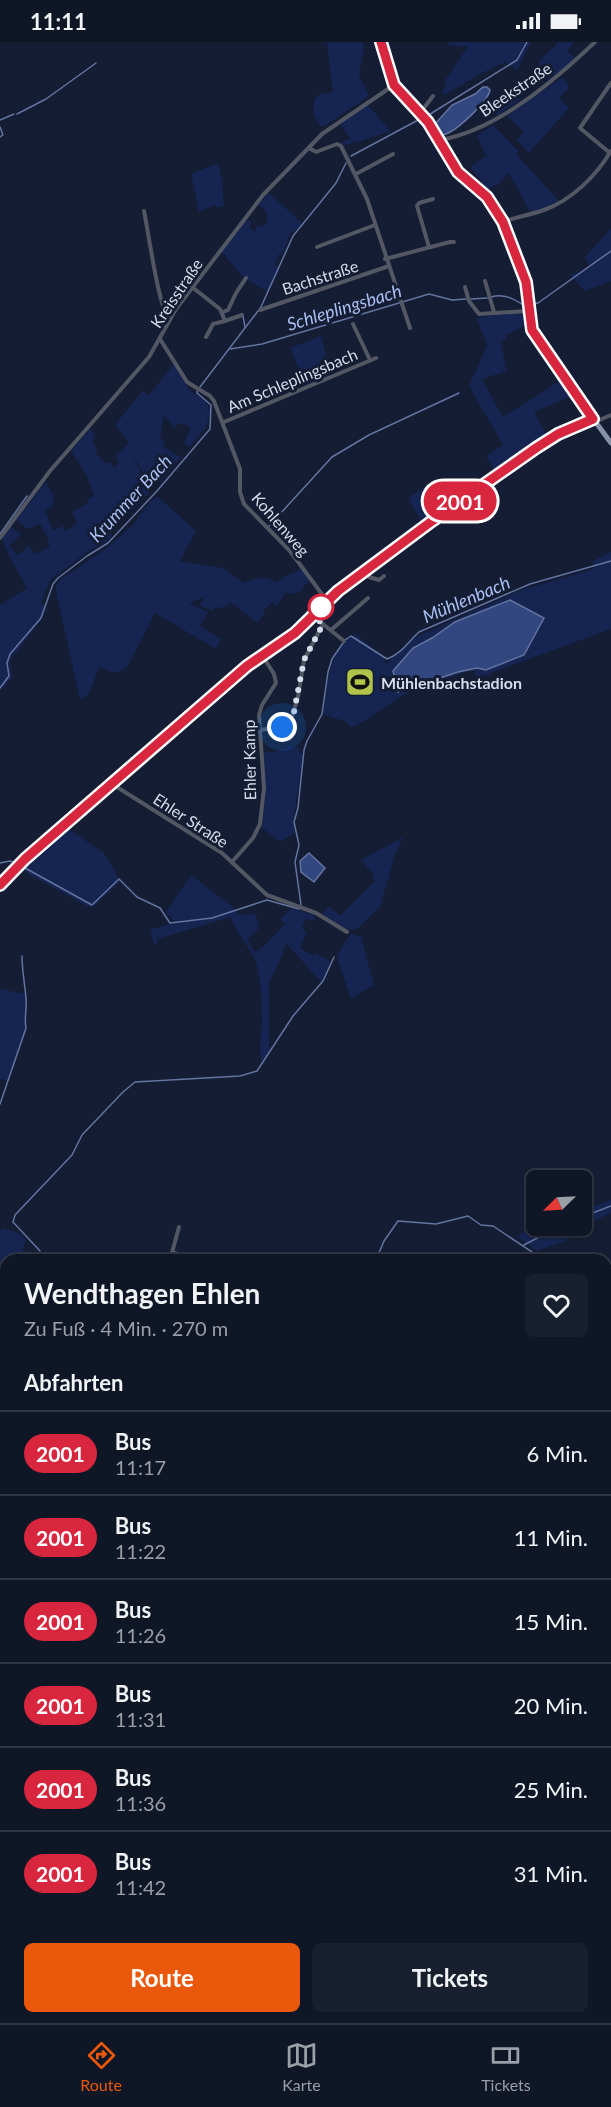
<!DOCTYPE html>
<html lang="de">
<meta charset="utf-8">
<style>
body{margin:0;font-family:Lato,sans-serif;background:#181f2e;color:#f1f3f6;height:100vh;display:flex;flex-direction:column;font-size:22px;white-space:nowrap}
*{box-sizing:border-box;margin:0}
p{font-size:20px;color:#9b9fa7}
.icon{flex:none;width:33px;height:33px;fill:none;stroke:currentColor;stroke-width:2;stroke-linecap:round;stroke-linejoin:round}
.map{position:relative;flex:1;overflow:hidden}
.side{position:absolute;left:0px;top:1212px;width:612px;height:770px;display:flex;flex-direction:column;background:#0f1626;border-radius:18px 18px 0 0;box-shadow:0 2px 4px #0004,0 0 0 2px #2f3543}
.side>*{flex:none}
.badge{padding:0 12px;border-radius:20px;font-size:21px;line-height:39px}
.needle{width:39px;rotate:246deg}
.tools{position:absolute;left:526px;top:1128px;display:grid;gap:12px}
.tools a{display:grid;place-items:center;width:66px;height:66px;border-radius:9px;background:#0f1626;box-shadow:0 2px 4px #0004,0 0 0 2px #2f3543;font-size:30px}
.you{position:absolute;width:30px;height:30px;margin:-15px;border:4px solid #fff;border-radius:50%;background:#1a73e8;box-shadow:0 0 0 9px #1a73e833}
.map>.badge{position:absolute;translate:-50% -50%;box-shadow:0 0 0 3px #fff}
h2{padding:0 24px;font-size:22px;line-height:54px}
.round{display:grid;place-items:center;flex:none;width:63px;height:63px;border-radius:9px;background:#181f2e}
.overview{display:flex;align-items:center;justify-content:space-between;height:102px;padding:0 24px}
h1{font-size:28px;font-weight:700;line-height:45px}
.primary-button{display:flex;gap:12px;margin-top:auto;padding:12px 24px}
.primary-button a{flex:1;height:69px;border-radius:9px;background:#ea580c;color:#fff;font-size:24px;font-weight:700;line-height:69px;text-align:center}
.primary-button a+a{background:#181f2e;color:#f1f3f6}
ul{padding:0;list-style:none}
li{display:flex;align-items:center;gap:18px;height:84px;padding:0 24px;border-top:2px solid #2f3543}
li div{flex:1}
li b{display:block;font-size:22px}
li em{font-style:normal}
li .badge{min-width:66px;font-weight:700;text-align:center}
.status{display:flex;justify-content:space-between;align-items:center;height:42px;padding:0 30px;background:#0f1626;direction:ltr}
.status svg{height:16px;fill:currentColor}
.tab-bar{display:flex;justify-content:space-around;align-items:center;height:84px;border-top:2px solid #2f3543;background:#0f1626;font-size:16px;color:#9b9fa7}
.tab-bar a{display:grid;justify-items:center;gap:3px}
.tab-bar .active{color:#ea580c}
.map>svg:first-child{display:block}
.built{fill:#1a2541}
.green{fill:#152451}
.water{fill:#32477f;stroke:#6374a0;stroke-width:1.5}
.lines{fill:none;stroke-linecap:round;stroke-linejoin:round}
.stream{stroke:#6374a0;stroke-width:1.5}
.minor{stroke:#525763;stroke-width:4}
.major{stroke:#8791a9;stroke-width:5}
.highway{stroke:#9ba8c5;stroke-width:6}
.rail-casing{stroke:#757d90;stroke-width:4}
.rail{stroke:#141d33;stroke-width:1.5;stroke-dasharray:4.5;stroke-linecap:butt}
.line-casing{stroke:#fff;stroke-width:14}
.line{stroke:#d7263d;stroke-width:9}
.walk{stroke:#d6ddec;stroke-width:6;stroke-dasharray:0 10.8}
.stop-dot{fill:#fff;stroke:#d7263d;stroke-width:3}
.labels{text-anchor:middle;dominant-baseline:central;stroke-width:6;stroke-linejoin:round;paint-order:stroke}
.street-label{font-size:16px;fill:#d6ddec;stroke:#141d33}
.poi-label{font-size:16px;font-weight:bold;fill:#d6ddec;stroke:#141d33;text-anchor:start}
.water-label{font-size:18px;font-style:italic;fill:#a9bff2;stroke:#141d33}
</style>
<div class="status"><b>11:11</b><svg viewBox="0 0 49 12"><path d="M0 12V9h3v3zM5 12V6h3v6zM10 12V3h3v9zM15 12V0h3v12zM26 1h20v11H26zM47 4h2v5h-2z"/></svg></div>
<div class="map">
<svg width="611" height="1981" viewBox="0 0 611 1981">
<rect width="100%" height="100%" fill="#141d33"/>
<polygon class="built" points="611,1523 611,1685 606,1676 606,1526"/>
<g class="green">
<path d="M327 0H363L364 7 359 33 369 54 323 85C313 80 310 61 318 53L333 50Z"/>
<polygon points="447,0 531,0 517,28 505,20 476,34 445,53 442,49 446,43 444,40 468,4 450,4"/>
<polygon points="559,0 574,0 567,9 575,16 566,25 547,38 537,27 540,18"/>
<polygon points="563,35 568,43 568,47 559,56 569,66 529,111 517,98 524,90 507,74"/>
<polygon points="515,49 521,57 497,74 489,63 506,50"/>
<path d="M368 63 391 90C374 93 360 101 343 103L340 101 350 96 340 82Z"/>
<polygon points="493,83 519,110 517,113 559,159 546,166 530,170 509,131 497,144 494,143 488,148 470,125 486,114 477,94"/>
<polygon points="218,121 222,138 224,164 216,166 215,163 199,170 191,132"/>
<polygon points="269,151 303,182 290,192 283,211 279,212 275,223 279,227 267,250 243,235 222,210 246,178 252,180 249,186 255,189 258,183 262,184 267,182 267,171 258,162"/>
<polygon points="611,187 611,239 585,249 570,233 590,226 585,215"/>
<polygon points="512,270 524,271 526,283 506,293 506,297 501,299 506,329 482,337 503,375 561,338 573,354 534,370 548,395 496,431 486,414 503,403 469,344 487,304 477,276"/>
<polygon points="321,294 326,313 320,320 326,335 306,344 290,306"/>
<polygon points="174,322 189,348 203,357 211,368 205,387 190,405 184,401 191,385 178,381 175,387 164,373 160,395 165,401 163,405 181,415 160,440 145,434 133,413 149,451 134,467 109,484 112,493 106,500 89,509 50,538 41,561 46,566 42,577 10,618 12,636 0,648 0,563 27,546 12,520 2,497 11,485 21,492 9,504 18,513 28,504 37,512 50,504 47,499 48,496 40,482 28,487 16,478 46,440 54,455 52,465 45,468 53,488 63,484 66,489 77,481 72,470 88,461 87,457 94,454 86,432 71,409 91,386 95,396 92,399 97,407 95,410 105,421 108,420 115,426 119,419 115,414 129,401 115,383 143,348 148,354"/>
<polygon points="436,438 450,463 423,482 408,456"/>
<path d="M157 454 196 489 180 519 223 526 244 541C257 536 266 532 277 541L283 535 302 527 310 537 299 551 288 552 286 550 277 564 272 560 263 569 265 571 257 581 232 561 221 567 216 564 212 569 200 563 204 555 189 561 208 570 200 584 221 597 216 607 155 571 128 624C117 634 111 630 99 625L89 652 80 658 55 545 60 538 108 505 132 484 148 462Z"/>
<path d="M611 510V587L477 636 474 628C449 635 422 642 399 656 383 666 369 677 351 686L347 680 323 672C328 644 328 606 356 592L383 616 386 622 414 596 521 548 594 527 593 519Z"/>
<polygon points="289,705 299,706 303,714 293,780 295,791 280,800 262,786 265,755 262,711 280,709"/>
<polygon points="67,786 104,811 120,839 93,865 87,864 30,833 21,826 22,823"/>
<polygon points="403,795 395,813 380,865 358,886 353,888 345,887 322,872 329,864 340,874 375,839 372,835 374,833 361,818"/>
<path d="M191 833 234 866 239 873 256 872 259 886 247 898 255 910 262 906 285 882 280 877 291 866 315 873 313 879 307 876 302 886 307 890 300 906 314 914 316 911 331 920 321 940 286 901 281 916 269 941V1009L263 1019 261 1017C259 1004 261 993 262 980 262 962 261 942 257 924 252 906 236 893 231 875L157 897V902H154L150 888 175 880 166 870Z"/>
<polygon points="351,892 361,894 374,943 351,957 337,915 344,901"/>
<path d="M0 947 26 952C28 964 24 974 27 986L9 1039 0 1037Z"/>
<polygon points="611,1158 611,1171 573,1189 566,1199 537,1209 518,1195 529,1184 540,1188 548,1184 582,1184 582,1169"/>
<polygon points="2,1186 21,1192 26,1199 22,1207 25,1210 19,1214 18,1218 6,1218 6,1223 0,1222 0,1192"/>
<polygon points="0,1234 6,1235 6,1321 0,1323"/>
<polygon points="611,1252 611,1441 606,1439 606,1258"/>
<polygon points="6,1330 6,1429 0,1420 0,1331"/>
<polygon points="6,1652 6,1717 0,1720 0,1655"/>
</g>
<g class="water">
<path d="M483 45H487L490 48C488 59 454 93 441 93L435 82 452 63 475 52Z"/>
<polygon points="510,558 544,576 524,613 486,628 477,626 458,630 398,650 393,629 413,606 432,596 455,580"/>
<polygon points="309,811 325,826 314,840 301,830 300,819"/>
</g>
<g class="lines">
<g class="stream">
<polyline points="17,72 46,57 96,21"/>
<polyline points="427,74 517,18 527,0"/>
<polyline points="0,78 14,72"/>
<polyline points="0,85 3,93 0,95"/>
<polyline points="351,114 420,77"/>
<path d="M491 255C504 251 514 257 525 264"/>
<polyline points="471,257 487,256"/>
<polyline points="530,263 538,261 611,209"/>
<polyline points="243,274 245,285"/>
<polyline points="230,307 262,302 429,252 452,258 466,257"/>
<polyline points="200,345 261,265 293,194 336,141 346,121"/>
<polyline points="269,484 332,415 369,393 459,351"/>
<polyline points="0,492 27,454"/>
<path d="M345 598 351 594 387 617C401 612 408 600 419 590L530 542 611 519"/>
<polyline points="0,646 9,634 7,621 10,612 41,576 53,542 58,536 87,514 108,501 157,449 210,387 211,363 197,351 197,349"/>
<polyline points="24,813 224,640"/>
<polyline points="0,821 10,819 16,821 92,863 119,837 137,855 160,866 170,881 212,876 267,858 299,867"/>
<polyline points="301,863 295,820 299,803 294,780 298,766 304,708 307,699 322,672 328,630 332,617 343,601"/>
<path d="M0 1062 26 986C24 976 27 967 26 957 25 942 22 929 22 914"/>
<polyline points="582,1175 611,1164"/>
<polyline points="524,1203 560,1184"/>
<polyline points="40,1209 13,1180 15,1173 72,1113 82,1093 123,1050 135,1040 240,1034 257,1029 293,974 323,939 334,915"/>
<polyline points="175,1210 205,1218"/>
<polyline points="376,1218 384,1199 398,1179 436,1182 468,1174 481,1183 493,1184 544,1218"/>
<polyline points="0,1875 6,1874"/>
<polyline points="606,1953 611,1953"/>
<polyline points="423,1981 431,1976"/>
</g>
<g class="minor">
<polyline points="420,71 433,54"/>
<path d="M440 98C497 88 554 39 595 0"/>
<polyline points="309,106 316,110 337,102 341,104 367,157 410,286"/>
<polyline points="610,111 580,86 611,41"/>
<polyline points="356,132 393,112"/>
<path d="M144 169C149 193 158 262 169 278"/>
<path d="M503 180C516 175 530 173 544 168 572 158 596 134 611 109"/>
<polyline points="317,205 375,183"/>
<polyline points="429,205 417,164 419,161 433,157"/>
<polyline points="385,217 450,200 454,200"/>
<polyline points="485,239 494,270"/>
<polyline points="192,245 220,267 225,279 213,282 206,295"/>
<polyline points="465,245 469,259 479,272 528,269"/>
<polyline points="260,268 389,224"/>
<polyline points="223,270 228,268 236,251 246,236"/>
<polyline points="225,279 242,273"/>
<polyline points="353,282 370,318"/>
<polyline points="160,297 187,340 210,354 214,359 240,427 240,450 244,462 290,509 327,559"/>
<polyline points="224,380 376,316"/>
<polyline points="595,380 611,373"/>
<polyline points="0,496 50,429 149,315 176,267 263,153 322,92 394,43"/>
<polyline points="364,529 369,535 379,538 384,534"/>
<polyline points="313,574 344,599"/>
<polyline points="331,588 368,556"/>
<polyline points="259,688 282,685 290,681 298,655 304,618 323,582"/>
<polyline points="112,742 222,811 267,853 316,871 347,890"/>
<polyline points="232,820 253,796 260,782 264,746 259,673 262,663 276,641 274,632 262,613"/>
<polyline points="0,843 20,822 247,624 295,591 338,549 536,406 558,392 593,377"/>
<polyline points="170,1218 179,1185"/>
<polyline points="0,1423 6,1432"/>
<polyline points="606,1524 611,1521"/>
<polyline points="0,1561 6,1539"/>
<polyline points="606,1641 611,1639"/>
<polyline points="0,1723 6,1720"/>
<polyline points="606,1757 611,1763"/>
<polyline points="606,1950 611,1950"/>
<polyline points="426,1981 435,1976"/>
</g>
<g class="major">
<polyline points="381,0 394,43 428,80 458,130 487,155 503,180 526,240 528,269 532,288 567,341 611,401"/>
<polyline points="0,1226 6,1228"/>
<polyline points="606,1444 611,1446"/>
</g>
<polyline class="highway" points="0,1328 6,1326"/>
<g class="rail-casing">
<g id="rail">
<polyline points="0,1775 6,1772"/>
<polyline points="606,1776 611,1785"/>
</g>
</g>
<use href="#rail" class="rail"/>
</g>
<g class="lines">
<g class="line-casing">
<polyline id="line" points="0,843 25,817 247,624 295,591 338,549 432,479 536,406 558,392 593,377 532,288 526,240 503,180 487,155 458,130 428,80 394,43 381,0"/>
</g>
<use href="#line" class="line"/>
<polyline class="walk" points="282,685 290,681 293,675 304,618 323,582 313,574 321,565"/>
</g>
<defs>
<g id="stadium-square" transform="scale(1.5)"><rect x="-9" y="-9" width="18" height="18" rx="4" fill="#b2c34c" stroke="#141d33"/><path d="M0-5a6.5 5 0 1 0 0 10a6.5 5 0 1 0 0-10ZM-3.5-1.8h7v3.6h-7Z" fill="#111"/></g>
</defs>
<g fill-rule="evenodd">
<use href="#stadium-square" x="360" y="640"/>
</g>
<circle class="stop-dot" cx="321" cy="565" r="12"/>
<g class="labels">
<g class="street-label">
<text transform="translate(515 47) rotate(-34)">Bleekstraße</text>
<text transform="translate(320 235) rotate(-18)">Bachstraße</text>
<text transform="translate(176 251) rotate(-56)">Kreisstraße</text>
<text transform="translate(292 338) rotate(-23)">Am Schleplingsbach</text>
<text transform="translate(281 482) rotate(49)">Kohlenweg</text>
<text transform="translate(249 718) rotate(-91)">Ehler Kamp</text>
<text transform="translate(191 778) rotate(33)">Ehler Straße</text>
</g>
<g class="poi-label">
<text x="381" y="640">Mühlenbachstadion</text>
</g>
<g class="water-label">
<text transform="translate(344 265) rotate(-17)">Schleplingsbach</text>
<text transform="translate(130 456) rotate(-47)">Krummer Bach</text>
<text transform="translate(466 557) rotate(-23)">Mühlenbach</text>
</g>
</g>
</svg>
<div class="tools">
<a><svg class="needle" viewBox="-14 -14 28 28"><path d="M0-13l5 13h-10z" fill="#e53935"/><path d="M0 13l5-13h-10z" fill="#9b9fa7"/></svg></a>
</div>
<div class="you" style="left:282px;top:685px"></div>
<b class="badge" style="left:460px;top:459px;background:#d7263d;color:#fff">2001</b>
<section class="side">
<div class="overview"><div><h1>Wendthagen Ehlen</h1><p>Zu Fuß · 4 Min. · 270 m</p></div><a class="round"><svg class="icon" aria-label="heart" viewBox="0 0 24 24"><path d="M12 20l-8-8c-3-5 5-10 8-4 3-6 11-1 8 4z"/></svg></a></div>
<h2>Abfahrten</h2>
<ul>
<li><span class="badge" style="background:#d7263d;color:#fff">2001</span><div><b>Bus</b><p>11:17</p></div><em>6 Min.</em></li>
<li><span class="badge" style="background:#d7263d;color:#fff">2001</span><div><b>Bus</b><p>11:22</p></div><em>11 Min.</em></li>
<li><span class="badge" style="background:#d7263d;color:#fff">2001</span><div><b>Bus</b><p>11:26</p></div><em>15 Min.</em></li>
<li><span class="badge" style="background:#d7263d;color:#fff">2001</span><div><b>Bus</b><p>11:31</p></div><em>20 Min.</em></li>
<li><span class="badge" style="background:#d7263d;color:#fff">2001</span><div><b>Bus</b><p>11:36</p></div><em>25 Min.</em></li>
<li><span class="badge" style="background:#d7263d;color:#fff">2001</span><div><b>Bus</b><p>11:42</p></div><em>31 Min.</em></li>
</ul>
<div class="primary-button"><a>Route</a><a>Tickets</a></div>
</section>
</div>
<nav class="tab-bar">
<a class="active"><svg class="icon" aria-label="directions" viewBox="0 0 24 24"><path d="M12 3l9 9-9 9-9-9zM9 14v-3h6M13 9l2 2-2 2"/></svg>Route</a>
<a><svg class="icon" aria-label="map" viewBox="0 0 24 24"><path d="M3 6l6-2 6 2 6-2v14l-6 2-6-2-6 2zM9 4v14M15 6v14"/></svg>Karte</a>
<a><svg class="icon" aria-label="tickets" viewBox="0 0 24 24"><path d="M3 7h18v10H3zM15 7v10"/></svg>Tickets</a>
</nav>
